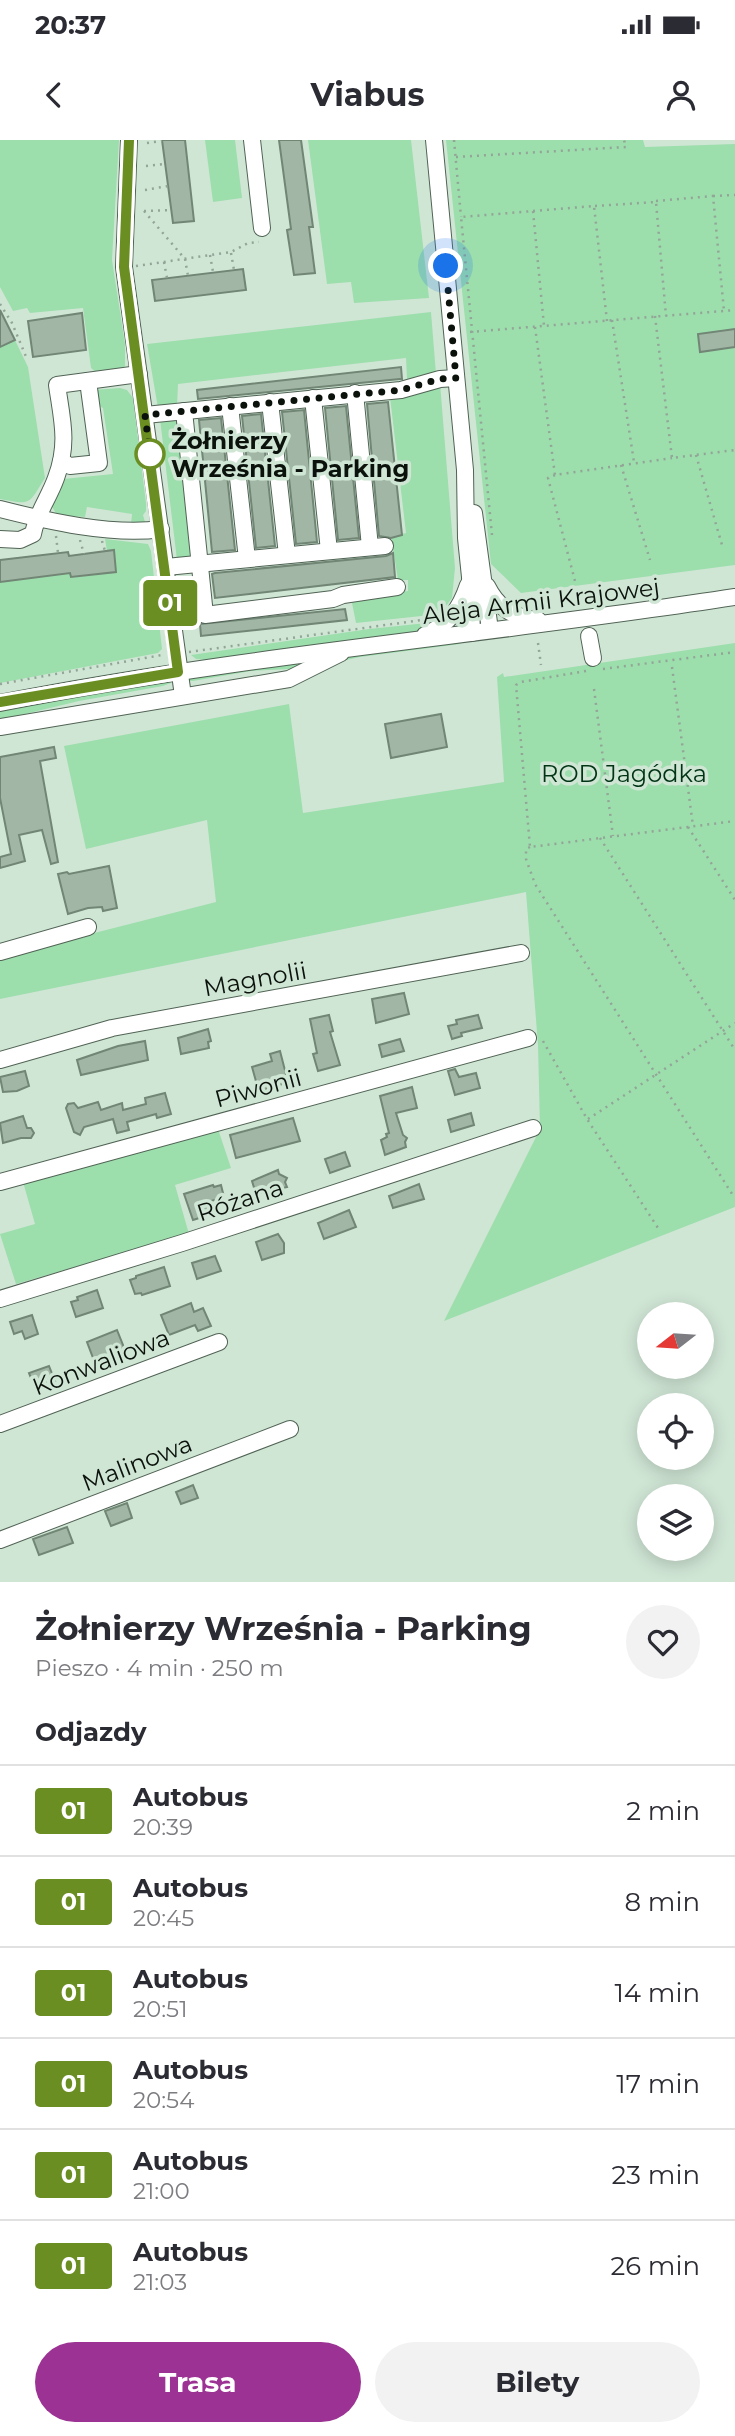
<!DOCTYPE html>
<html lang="pl">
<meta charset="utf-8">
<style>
body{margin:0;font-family:Montserrat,sans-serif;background:#f2f2f3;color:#2b2b33;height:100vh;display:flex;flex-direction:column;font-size:26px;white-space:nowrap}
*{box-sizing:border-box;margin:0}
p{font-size:23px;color:#7c7c81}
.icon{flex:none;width:38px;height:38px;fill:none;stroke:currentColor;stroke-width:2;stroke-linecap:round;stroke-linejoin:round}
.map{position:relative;height:1442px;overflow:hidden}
.sheet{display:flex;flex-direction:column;background:#fff;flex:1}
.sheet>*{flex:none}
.badge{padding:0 14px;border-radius:5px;font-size:24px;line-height:46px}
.needle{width:46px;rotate:253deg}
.fabs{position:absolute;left:637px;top:1162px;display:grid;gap:14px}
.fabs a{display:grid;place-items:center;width:77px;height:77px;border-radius:50%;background:#fff;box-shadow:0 4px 18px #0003;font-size:35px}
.you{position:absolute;width:35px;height:35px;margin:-18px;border:5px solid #fff;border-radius:50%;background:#1a73e8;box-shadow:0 0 0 10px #1a73e833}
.map>.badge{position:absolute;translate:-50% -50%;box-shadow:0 0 0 4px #fff}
h2{padding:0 35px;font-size:26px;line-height:63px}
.round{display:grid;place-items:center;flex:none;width:74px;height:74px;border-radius:37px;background:#f2f2f3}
.summary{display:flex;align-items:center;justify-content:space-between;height:119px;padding:0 35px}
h1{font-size:33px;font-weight:700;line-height:52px}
.button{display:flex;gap:14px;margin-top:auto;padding:14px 35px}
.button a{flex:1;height:80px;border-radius:42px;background:#9c3293;color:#fff;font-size:28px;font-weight:700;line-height:80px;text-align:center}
.button a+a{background:#f2f2f3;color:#2b2b33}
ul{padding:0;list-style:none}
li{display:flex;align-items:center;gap:21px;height:91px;padding:0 35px;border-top:2px solid #e1e1e2}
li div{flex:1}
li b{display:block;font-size:26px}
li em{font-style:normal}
li .badge{min-width:77px;font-weight:700;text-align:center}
.status{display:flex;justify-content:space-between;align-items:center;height:49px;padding:0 35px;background:#fff;direction:ltr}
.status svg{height:19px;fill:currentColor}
header{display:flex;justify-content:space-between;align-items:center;height:91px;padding:0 35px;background:#fff;font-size:32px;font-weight:700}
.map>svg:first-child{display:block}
.green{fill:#9ddead}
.building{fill:#a1b6a5;stroke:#728676;stroke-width:2}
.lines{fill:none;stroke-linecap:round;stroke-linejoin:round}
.minor-casing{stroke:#506354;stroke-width:18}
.path{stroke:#93a597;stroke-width:2.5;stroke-dasharray:2 5;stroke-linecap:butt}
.minor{stroke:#fff;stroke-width:16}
.line-casing{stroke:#fff;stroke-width:16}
.line{stroke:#6b8e23;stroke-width:10}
.walk{stroke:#0b120c;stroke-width:7;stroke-dasharray:0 12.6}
.stop-dot{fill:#fff;stroke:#6b8e23;stroke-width:3.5}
.labels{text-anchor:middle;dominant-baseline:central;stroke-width:7;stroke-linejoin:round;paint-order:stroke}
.stop-label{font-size:24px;font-weight:bold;fill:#0b120c;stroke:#d0e6d5;text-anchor:start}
.street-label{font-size:24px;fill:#0b120c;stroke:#d0e6d5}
.park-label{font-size:24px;fill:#013415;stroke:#d0e6d5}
</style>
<div class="status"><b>20:37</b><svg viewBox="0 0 49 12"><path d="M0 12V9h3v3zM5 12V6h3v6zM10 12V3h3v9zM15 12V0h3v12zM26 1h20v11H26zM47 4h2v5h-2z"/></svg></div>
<header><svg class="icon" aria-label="back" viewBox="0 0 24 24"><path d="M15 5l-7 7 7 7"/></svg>Viabus<svg class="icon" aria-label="person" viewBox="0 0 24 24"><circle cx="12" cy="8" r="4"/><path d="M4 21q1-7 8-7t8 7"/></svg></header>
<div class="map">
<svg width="735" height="1442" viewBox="0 0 735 1442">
<rect width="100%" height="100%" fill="#d0e6d5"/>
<g class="green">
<polygon points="0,0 119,0 112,120 125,204 125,226 120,230 97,233 91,228 83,168 30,173 27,168 13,171 0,147"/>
<polygon points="205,0 235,0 242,58 213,62"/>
<polygon points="308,0 411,0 429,158 354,163 351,142 327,144"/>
<polygon points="446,0 643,0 645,7 735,4 735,425 521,453 491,424"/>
<polygon points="431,172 436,234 407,239 406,218 178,244 177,267 158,268 147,204"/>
<path d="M15 200 28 227 45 338C28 365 32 365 0 359V202L3 206Z"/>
<polygon points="440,243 455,428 452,458 440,474 356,483 351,458 408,451 408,440 398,440 391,396 406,393 390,257"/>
<polygon points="120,248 127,250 133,258 146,363 146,371 143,375 145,382 131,384 132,374 87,367 85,377 57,375 51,365 63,339 113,334 103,268 95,264 92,250"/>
<polygon points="178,277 195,418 177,420 160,279"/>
<polygon points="105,399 148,404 151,411 162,509 158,513 0,543 0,442 70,433 71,437 116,432 114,411 107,411"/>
<polygon points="436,482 430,487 415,492 207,520 196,519 191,515 369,489"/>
<polygon points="460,499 462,502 460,504 360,517 310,528 251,531 193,541 188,541 187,538"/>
<polygon points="735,503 735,1067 444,1181 540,989 538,905 526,752 0,859 0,817 216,762 207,680 86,709 64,606 289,564 303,673 504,642 497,537 503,533 504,537"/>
<polygon points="169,540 171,543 163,546 79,561 0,580 0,570"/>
<polygon points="218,989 231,1028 175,1045 189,1094 16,1144 0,1094 35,1084 23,1042"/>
</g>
<g class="building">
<polygon points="162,0 185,0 194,81 173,83"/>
<polygon points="279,0 301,0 313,87 309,87 315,133 294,135 287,90 291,89"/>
<polygon points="243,129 246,150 155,161 152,140"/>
<polygon points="0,170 15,200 0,207"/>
<polygon points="82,173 86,210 33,217 28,181"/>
<polygon points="735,189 735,207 700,212 698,194"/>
<polygon points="401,227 402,239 400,239 198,259 197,250"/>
<polygon points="388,262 402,395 391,398 379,396 367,264"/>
<polygon points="346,266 359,398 338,400 325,268"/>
<polygon points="304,270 317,402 296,404 282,272"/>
<polygon points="261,274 275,406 256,408 242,276"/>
<polygon points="221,278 235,410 212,412 199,280"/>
<polygon points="114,410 116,432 71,437 70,433 0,442 0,420 68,412 69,416"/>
<polygon points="393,413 395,437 215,458 212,434 215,433 386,416"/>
<polygon points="191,440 196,480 187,481 182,441"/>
<polygon points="345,469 347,480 201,496 200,484"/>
<polygon points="441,574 447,607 391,618 385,584"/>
<polygon points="54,607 56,618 40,621 58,722 51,724 42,690 19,695 25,721 0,728 0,717 11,714 0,658 0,617"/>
<polygon points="109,726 117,768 103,771 102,767 88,768 68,774 58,734 67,732 69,734"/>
<polygon points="404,853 409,874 376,883 372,859"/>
<polygon points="329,875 333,891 330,892 340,925 318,931 313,914 317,913 310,879"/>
<polygon points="478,875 482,888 461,893 462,896 452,899 448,886 457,884 456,880"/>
<polygon points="208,889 211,901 208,902 209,908 181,914 178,898"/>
<polygon points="400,899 404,911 382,917 379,905"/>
<polygon points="145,901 148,920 81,935 77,920 118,906"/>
<polygon points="280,911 288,942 259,952 252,927 272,921 270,914"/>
<polygon points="455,929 459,937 476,933 480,948 455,955 448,931"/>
<polygon points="25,931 29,946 17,951 3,952 0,937"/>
<polygon points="412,947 417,968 396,973 403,995 407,998 405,1002 406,1007 385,1015 381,1000 387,997 386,994 389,993 380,956"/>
<polygon points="165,953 171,974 157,978 156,974 127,982 129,990 117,993 113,979 84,987 80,995 74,992 66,968 68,964 74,963 78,968 98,962 101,970 122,963 123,970 146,964 145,958"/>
<polygon points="471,973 474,985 451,992 448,980"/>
<polygon points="23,976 27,988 31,988 34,993 31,998 21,998 3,1003 0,983"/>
<polygon points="293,978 300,1001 236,1018 230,995"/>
<polygon points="345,1012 350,1026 330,1033 325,1019"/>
<polygon points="278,1030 279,1034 287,1038 285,1042 287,1047 256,1054 252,1041"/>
<polygon points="419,1044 424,1059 393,1068 389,1056"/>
<polygon points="213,1045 214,1047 221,1045 224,1057 208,1062 209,1075 193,1080 184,1054"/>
<polygon points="349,1070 356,1087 324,1099 318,1083"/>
<polygon points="278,1094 284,1103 284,1113 262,1120 256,1102"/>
<polygon points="215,1116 221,1131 197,1139 192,1123"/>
<polygon points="164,1127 170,1146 142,1155 141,1153 135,1154 130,1140 136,1138 136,1136"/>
<polygon points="97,1150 103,1168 76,1177 71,1162 78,1160 77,1157"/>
<polygon points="191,1163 194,1172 203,1168 211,1186 198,1191 195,1185 169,1195 161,1175"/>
<polygon points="32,1175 38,1194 25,1199 22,1191 14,1194 10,1182"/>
<polygon points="117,1190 127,1215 110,1222 112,1226 98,1231 87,1202"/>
<polygon points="49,1226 55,1241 35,1248 29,1233"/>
<polygon points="193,1345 198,1358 181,1364 176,1352"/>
<polygon points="127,1363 132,1378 111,1386 105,1371"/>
<polygon points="67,1387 73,1403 39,1415 33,1399"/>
</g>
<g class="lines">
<g class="minor-casing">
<g id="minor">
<polyline points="129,0 124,127 183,556"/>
<polyline points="252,0 262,88"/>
<polyline points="434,0 465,330 466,398 470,437 472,493"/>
<polyline points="355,253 370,407"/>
<polyline points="313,258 329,411"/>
<polyline points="270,262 287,415"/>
<polyline points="230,266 247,419"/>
<polyline points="184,271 205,475 333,459 343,455 397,447"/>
<polyline points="145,275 401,250 440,239 456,238"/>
<polyline points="61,321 70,326 99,323 88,241"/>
<path d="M0 369C47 381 112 396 161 389"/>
<polyline points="474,373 490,490"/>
<path d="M0 399 20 400 33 394C37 372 49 358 56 338 69 303 62 280 57 245L139 234"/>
<polyline points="166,427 385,406"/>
<path d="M487 446C498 468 514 478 538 480"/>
<path d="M425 495C449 484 460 469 468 445"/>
<polyline points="589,496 593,518"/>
<path d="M0 563C243 515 490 495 735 457"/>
<polyline points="0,587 289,539 341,513"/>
<polyline points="0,812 88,787"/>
<polyline points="0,920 112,888 521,813"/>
<polyline points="0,1042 528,898"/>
<polyline points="0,1159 182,1103 533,988"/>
<polyline points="0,1284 219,1202"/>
<polyline points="0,1400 290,1289"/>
</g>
</g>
<g class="path">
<polyline points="454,0 461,77"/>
<polyline points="147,3 162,1"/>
<polyline points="456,17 626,7 624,0"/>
<polyline points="146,26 165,24"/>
<polyline points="145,50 168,46"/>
<polyline points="713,56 735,55"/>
<polyline points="656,61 713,56 724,171"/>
<polyline points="595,66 656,62 666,176"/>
<polyline points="144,71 185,119 188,136"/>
<polyline points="144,71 171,70"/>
<polyline points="533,71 594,66 607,181"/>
<polyline points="231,113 234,130"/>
<polyline points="210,115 213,132"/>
<polyline points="164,122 167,138"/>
<polyline points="136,126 231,112 248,103 259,102"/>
<polyline points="0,164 12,183 27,219"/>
<polyline points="655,176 672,318 735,310"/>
<polyline points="612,180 634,322"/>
<polyline points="535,187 555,335 672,318"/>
<polyline points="470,192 735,170"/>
<polyline points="696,315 722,405"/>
<polyline points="621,325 650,420"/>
<polyline points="555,335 548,338 575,441"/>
<polyline points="492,395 461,77 533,71 544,186"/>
<polyline points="56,396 58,413"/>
<polyline points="80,400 84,414"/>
<polyline points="102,401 105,411"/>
<polyline points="538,503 541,525"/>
<polyline points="189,512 422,480"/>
<polyline points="672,527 693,686"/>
<polyline points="603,529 735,512"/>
<polyline points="586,531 521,542 516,545 530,707 735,681"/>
<polyline points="0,544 162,515"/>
<polyline points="594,549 613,696"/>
<polyline points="688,687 735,760"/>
<polyline points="600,698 735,910"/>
<polyline points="530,707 526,709 526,719 535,744 734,1057"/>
<polyline points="543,901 587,979 660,1091"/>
<polyline points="588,979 735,883"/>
</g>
<use href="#minor" class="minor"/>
</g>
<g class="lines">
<g class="line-casing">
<polyline id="line" points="0,562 178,532 124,127 129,0"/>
</g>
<use href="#line" class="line"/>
<polyline class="walk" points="150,314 145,275 401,250 440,239 456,238 446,126"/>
</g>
<circle class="stop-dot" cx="150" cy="314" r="14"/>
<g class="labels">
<g class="stop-label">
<text x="171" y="300">Żołnierzy<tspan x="171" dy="28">Września - Parking</tspan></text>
</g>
<g class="street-label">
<text transform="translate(541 461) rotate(-7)">Aleja Armii Krajowej</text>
<text transform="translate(255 839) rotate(-10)">Magnolii</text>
<text transform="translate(258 948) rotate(-15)">Piwonii</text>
<text transform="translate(240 1060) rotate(-18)">Różana</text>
<text transform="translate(101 1222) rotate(-21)">Konwaliowa</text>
<text transform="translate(137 1323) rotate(-21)">Malinowa</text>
</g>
<g class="park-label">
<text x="624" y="633">ROD Jagódka</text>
</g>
</g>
</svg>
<div class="fabs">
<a><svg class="needle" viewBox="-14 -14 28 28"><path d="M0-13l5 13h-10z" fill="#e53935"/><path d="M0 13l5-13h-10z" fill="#7c7c81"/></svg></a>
<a><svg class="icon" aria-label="locate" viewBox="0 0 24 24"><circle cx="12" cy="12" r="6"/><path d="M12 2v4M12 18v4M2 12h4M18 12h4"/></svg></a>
<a><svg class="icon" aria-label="layers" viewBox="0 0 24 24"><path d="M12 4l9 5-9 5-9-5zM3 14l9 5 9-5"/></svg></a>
</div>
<div class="you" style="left:446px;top:126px"></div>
<b class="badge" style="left:170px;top:463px;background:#6b8e23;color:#fff">01</b>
</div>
<section class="sheet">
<div class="summary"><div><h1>Żołnierzy Września - Parking</h1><p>Pieszo · 4 min · 250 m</p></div><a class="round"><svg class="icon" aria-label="heart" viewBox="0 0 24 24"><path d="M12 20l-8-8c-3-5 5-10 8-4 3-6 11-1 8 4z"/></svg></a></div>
<h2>Odjazdy</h2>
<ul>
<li><span class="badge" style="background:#6b8e23;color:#fff">01</span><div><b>Autobus</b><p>20:39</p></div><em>2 min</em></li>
<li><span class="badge" style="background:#6b8e23;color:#fff">01</span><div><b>Autobus</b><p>20:45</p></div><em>8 min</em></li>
<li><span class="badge" style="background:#6b8e23;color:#fff">01</span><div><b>Autobus</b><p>20:51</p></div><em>14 min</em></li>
<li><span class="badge" style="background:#6b8e23;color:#fff">01</span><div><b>Autobus</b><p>20:54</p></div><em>17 min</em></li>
<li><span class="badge" style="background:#6b8e23;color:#fff">01</span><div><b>Autobus</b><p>21:00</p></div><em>23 min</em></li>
<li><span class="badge" style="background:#6b8e23;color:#fff">01</span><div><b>Autobus</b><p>21:03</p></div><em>26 min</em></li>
</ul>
<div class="button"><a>Trasa</a><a>Bilety</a></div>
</section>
